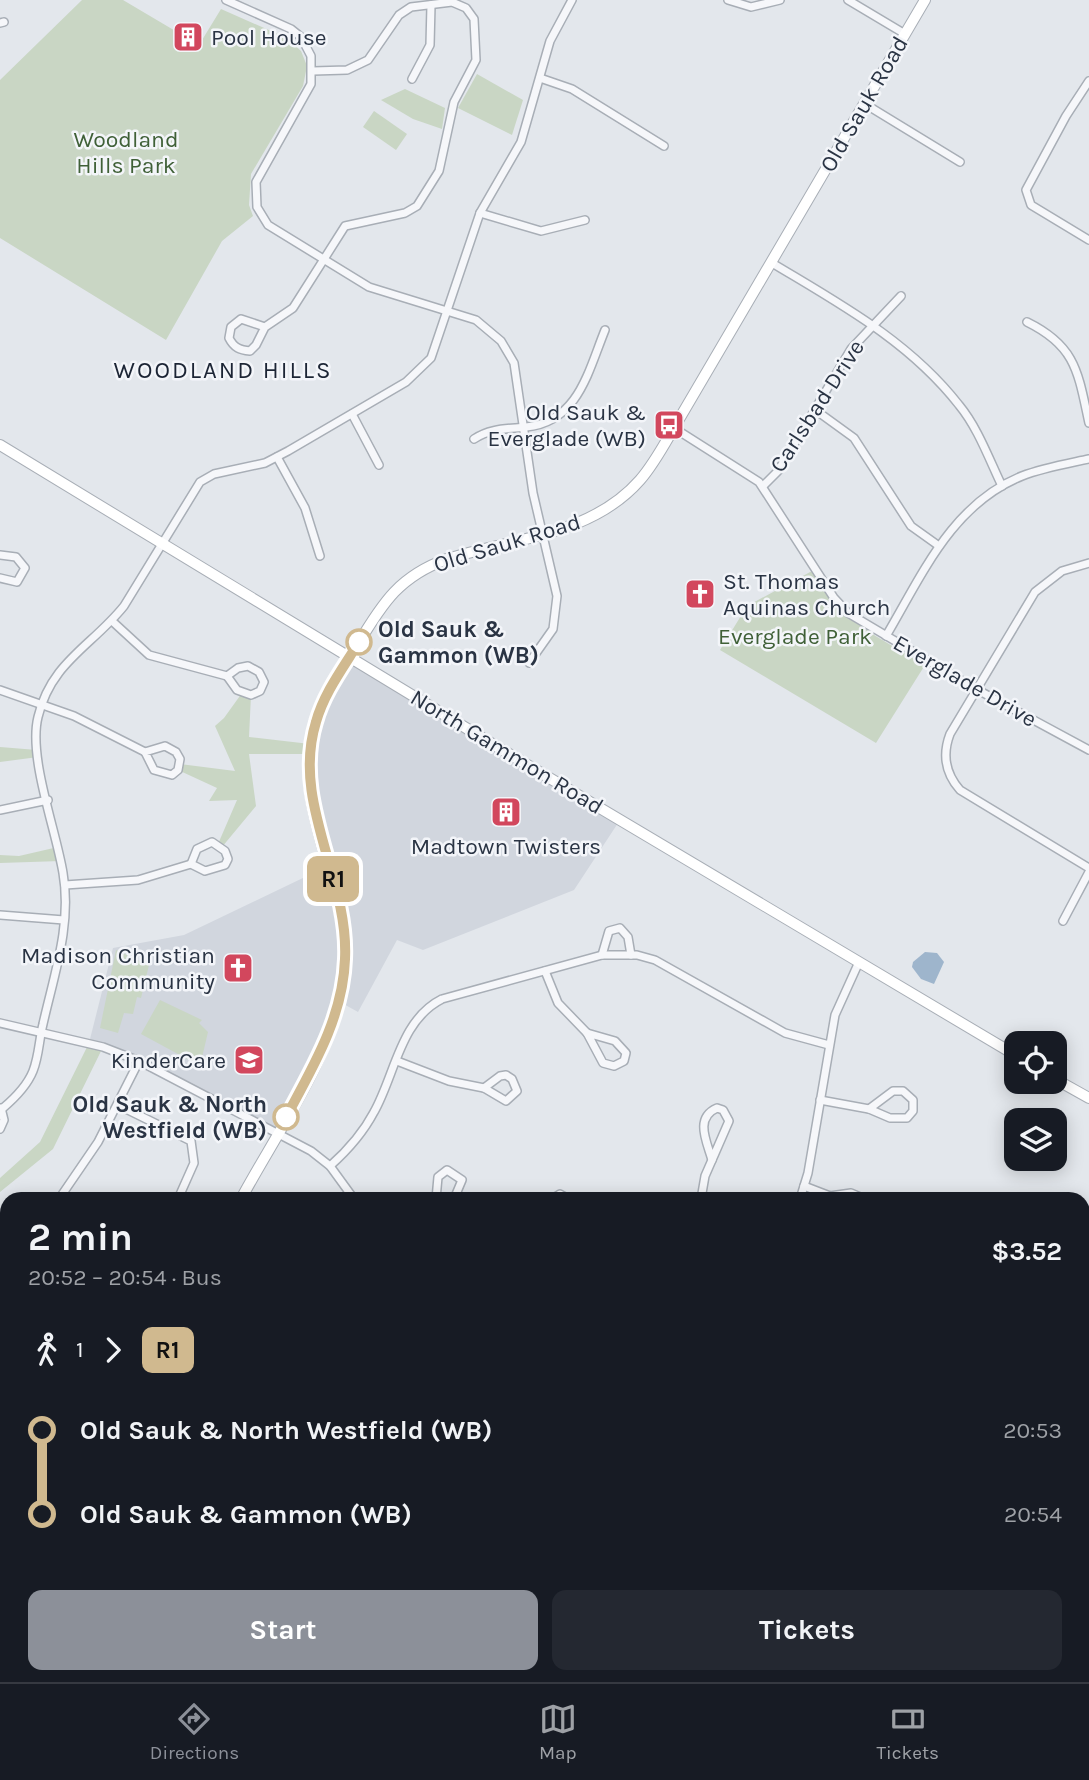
<!DOCTYPE html>
<meta charset="utf-8">
<style>
body{margin:0;font-family:Karla,sans-serif;background:#242831;color:#f1f3f6;height:100vh;display:flex;flex-direction:column;font-size:26px;white-space:nowrap}
*{box-sizing:border-box;margin:0}
p{font-size:23px;color:#9ea1a6}
.icon{flex:none;width:38px;height:38px;fill:none;stroke:currentColor;stroke-width:2;stroke-linecap:round;stroke-linejoin:round}
.map{position:relative;flex:1;overflow:hidden}
.side{position:absolute;left:0px;top:1192px;width:1090px;height:492px;display:flex;flex-direction:column;background:#171b24;border-radius:21px 21px 0 0;box-shadow:0 4px 18px #0003}
.side>*{flex:none}
.badge{padding:0 14px;border-radius:10px;font-size:24px;line-height:46px}
.buttons{position:absolute;left:1004px;top:1031px;display:grid;gap:14px}
.buttons a{display:grid;place-items:center;width:63px;height:63px;border-radius:14px;background:#171b24;box-shadow:0 4px 18px #0003;font-size:35px}
.map>.badge{position:absolute;translate:-50% -50%;box-shadow:0 0 0 4px #fff}
.legs{display:flex;align-items:center;gap:10px;height:77px;padding:0 28px;font-size:23px}
.legs p{margin-inline-start:auto}
.summary{display:flex;align-items:center;justify-content:space-between;height:119px;padding:0 28px}
h1{font-size:38px;font-weight:700;line-height:52px}
.primary-button{display:flex;gap:14px;margin-top:auto;padding:14px 28px}
.primary-button a{flex:1;height:80px;border-radius:14px;background:#8c9099;color:#fff;font-size:28px;font-weight:700;line-height:80px;text-align:center}
.primary-button a+a{background:#242831;color:#f1f3f6}
ul{padding:0 28px;list-style:none}
li{display:flex;align-items:center;gap:24px;height:84px;font-size:26px}
li i{display:grid;place-items:center;width:10px;height:100%;margin:0 9px;background:currentColor}
li i::after{content:'';width:18px;height:18px;margin:-9px;border:5px solid;border-radius:50%;background:#171b24}
li p{margin-inline-start:auto}
li:first-child i{background:linear-gradient(#0000 50%,currentColor 0)}
li:last-child i{background:linear-gradient(currentColor 50%,#0000 0)}
.dock{display:flex;justify-content:space-around;align-items:center;height:98px;border-top:2px solid #363941;background:#171b24;font-size:19px;color:#9ea1a6}
.dock a{display:grid;justify-items:center;gap:4px}
.dock .current{color:#8c9099}
.map>svg:first-child{display:block}
.built{fill:#d1d6de}
.green{fill:#c9d6c4}
.water{fill:#9eb5cc}
.lines{fill:none;stroke-linecap:round;stroke-linejoin:round}
.stream{stroke:#9eb5cc;stroke-width:2}
.street-casing{stroke:#a8aeb6;stroke-width:10}
.secondary-casing{stroke:#a8aeb6;stroke-width:12}
.street{stroke:#f6f7fa;stroke-width:7}
.secondary{stroke:#fff;stroke-width:10}
.line-1-casing{stroke:#fff;stroke-width:16}
.line-1{stroke:#d0b98f;stroke-width:10}
.stop-1-dot{fill:#fff;stroke:#d0b98f;stroke-width:3.5}
.labels{text-anchor:middle;dominant-baseline:central;stroke-width:5;stroke-linejoin:round;paint-order:stroke}
.poi-label{font-size:23px;fill:#2a3444;stroke:#f3f5f9;text-anchor:end}
.street-label{font-size:23px;fill:#2a3444;stroke:#f3f5f9}
.park-label{font-size:23px;fill:#3f6037;stroke:#f3f5f9}
.stop-label{font-size:23px;font-weight:bold;fill:#2a3444;stroke:#f3f5f9;text-anchor:start}
.neighbourhood-label{font-size:24px;letter-spacing:2px;fill:#1c2535;stroke:#f3f5f9}
</style>
<div class="map">
<svg width="1089" height="1682" viewBox="0 0 1089 1682">
<rect width="100%" height="100%" fill="#e3e7ec"/>
<polygon class="built" points="350,656 620,820 574,890 423,950 397,940 358,1012 340,1002 332,1024 277,1133 164,1072 89,1043 113,948 184,935 330,865 312,797 313,732"/>
<g class="green">
<polygon points="82,0 123,0 199,45 221,9 287,38 301,51 307,66 303,86 251,174 249,205 253,216 222,241 166,340 0,238 0,80"/>
<polygon points="477,74 523,100 512,135 458,108"/>
<polygon points="405,89 445,108 442,129 413,119 381,100"/>
<polygon points="374,111 407,134 396,150 363,127"/>
<path d="M812 571C840 621 878 637 925 665L876 743 720 650 747 606Z"/>
<polygon points="242,693 251,695 249,737 310,744 309,754 249,754 256,806 222,847 218,844 237,800 209,801 217,788 178,770 180,764 235,771 215,726 224,718"/>
<polygon points="0,747 37,750 38,757 0,762"/>
<polygon points="58,847 61,861 0,863 0,855 19,856"/>
<polygon points="116,950 149,965 141,998 137,997 133,1014 124,1013 118,1033 100,1028"/>
<polygon points="160,1000 202,1020 199,1023 208,1032 200,1066 141,1034"/>
<polygon points="89,1043 103,1047 53,1149 0,1192 0,1178 40,1142"/>
<polygon points="630,1676 971,1676 971,1677 968,1682 626,1682"/>
</g>
<polygon class="water" points="925,952 937,953 944,962 934,984 921,979 912,967 913,962"/>
<g class="lines">
<polyline class="stream" points="0,1296 7,1296"/>
<g class="street-casing">
<g id="street">
<polyline points="226,0 291,29 301,37 311,56 311,84 256,182 257,207 268,225 369,287 476,320 501,341 514,363 533,493 557,596 553,629 529,663"/>
<polyline points="728,0 751,7 780,0"/>
<polyline points="848,0 905,34"/>
<polyline points="0,23 4,22"/>
<polyline points="540,78 572,89 664,146"/>
<polyline points="412,79 430,45 431,5"/>
<polyline points="1089,81 1066,116 1026,190 1031,205 1089,240"/>
<polyline points="865,104 960,162"/>
<polyline points="480,213 541,231 585,220"/>
<path d="M772 263C840 304 909 341 959 405 978 428 989 459 1002 486"/>
<path d="M1027 322C1076 346 1078 372 1089 423"/>
<path d="M265 327 241 319 231 327 229 338C234 348 240 350 250 351L256 345 265 327 293 308 345 226 405 213 417 206 439 171 454 102 476 60 474 19 466 8 452 2 411 7 399 15 368 60 347 70 313 71"/>
<polyline points="814,409 854,438 911,526 939,546"/>
<polyline points="352,414 379,465"/>
<polyline points="674,428 759,482 834,598 848,613 976,689 1089,750"/>
<path d="M474 439C490 428 507 429 526 427 578 422 588 372 605 330"/>
<polyline points="277,457 305,508 320,556"/>
<polyline points="763,486 778,471 851,349 901,296"/>
<polyline points="0,555 16,557 25,568 17,582 0,578"/>
<path d="M1089 563 1062 571 1035 592 950 734C942 755 945 773 960 790L1089 868"/>
<polyline points="112,621 149,655 227,676"/>
<path d="M886 636C922 575 952 504 1022 476 1043 468 1066 464 1089 459"/>
<polygon points="248,666 259,672 264,682 260,691 251,695 237,690 227,676 238,668"/>
<polyline points="0,690 74,716 145,752"/>
<polygon points="165,746 176,752 180,759 178,770 172,775 154,770 145,752"/>
<polyline points="0,810 48,800"/>
<polygon points="212,842 225,851 228,859 225,865 205,871 191,864 197,849"/>
<polyline points="65,885 138,880 191,864"/>
<polyline points="0,915 64,920"/>
<polyline points="1063,921 1089,872"/>
<polyline points="602,955 609,931 620,928 628,937 631,955"/>
<polyline points="545,971 558,1003 587,1033"/>
<polyline points="0,1023 103,1047 139,1061 311,1151 330,1166 354,1199"/>
<polygon points="587,1033 615,1041 626,1053 624,1061 614,1066 603,1063"/>
<polyline points="397,1061 449,1081 484,1088"/>
<polygon points="506,1075 512,1079 517,1091 506,1101 484,1088 500,1076"/>
<polygon points="893,1091 903,1091 913,1100 913,1111 907,1118 890,1118 869,1109"/>
<polyline points="820,1100 869,1109"/>
<polyline points="118,1105 191,1141 194,1163 178,1199"/>
<path d="M3 1108C16 1097 27 1086 33 1071 39 1056 39 1040 43 1024 54 975 72 924 63 873 56 830 28 757 38 717 51 662 92 646 124 606L200 482 214 474 265 463 288 451 406 382 431 358 480 213 521 142 550 41 572 0"/>
<path d="M717 1108 723 1110 729 1121 712 1160C707 1142 694 1118 717 1108Z"/>
<polyline points="0,1129 4,1120 1,1108"/>
<path d="M330 1166C348 1150 363 1133 374 1112 395 1075 400 1020 442 999L602 955H637L655 960 785 1033 829 1045"/>
<polyline points="804,1186 830,1196"/>
<polyline points="59,1199 98,1142 139,1061"/>
<polyline points="436,1199 438,1177 447,1170 462,1180 454,1199"/>
<polyline points="552,1199 560,1194 569,1199"/>
<polyline points="701,1199 705,1176 712,1160"/>
<polyline points="800,1199 808,1173 835,1015 859,962"/>
<polyline points="832,1199 830,1196 851,1193 865,1199"/>
<polyline points="1083,1320 1089,1317"/>
<polyline points="0,1398 7,1396"/>
<polyline points="0,1510 7,1511"/>
<polyline points="0,1546 7,1545"/>
<polyline points="1083,1572 1089,1561"/>
<polyline points="1083,1644 1089,1652"/>
<polyline points="1083,1670 1089,1660"/>
<polyline points="58,1676 61,1682"/>
<polyline points="470,1676 476,1682"/>
<polyline points="1042,1676 1052,1682"/>
<polyline points="993,1679 1002,1682"/>
<polyline points="147,1682 150,1676"/>
<polyline points="212,1682 219,1676"/>
<polyline points="550,1682 553,1676"/>
<polyline points="1026,1682 1028,1676"/>
<polyline points="1077,1682 1080,1676"/>
</g>
</g>
<g class="secondary-casing">
<g id="secondary">
<polyline points="0,445 499,748 1017,1056"/>
<polyline points="1055,1079 1089,1098"/>
<path d="M241 1199C276 1134 331 1057 343 984 357 898 293 818 312 734 320 701 340 672 358 644 383 602 400 576 447 559 513 538 591 536 640 480 655 463 666 441 678 421L925 0"/>
<polyline points="0,1636 7,1623"/>
</g>
</g>
<use href="#street" class="street"/>
<use href="#secondary" class="secondary"/>
</g>
<g class="lines">
<g class="line-1-casing">
<path id="line-1" d="M286 1117C313 1067 343 1017 345 959 349 878 291 803 316 722 324 693 343 668 359 642"/>
</g>
<use href="#line-1" class="line-1"/>
</g>
<defs>
<g id="building-square" transform="scale(1.575)"><rect x="-9" y="-9" width="18" height="18" rx="4" fill="#d2475d" stroke="#f3f5f9"/><path d="M-4-6H4V6H1V3H-1V6H-4ZM-2.5-4.3h1.7v1.8h-1.7ZM.8-4.3h1.7v1.8H.8ZM-2.5-1h1.7V.8h-1.7ZM.8-1h1.7V.8H.8Z" fill="#fff"/></g>
<g id="bus-square" transform="scale(1.575)"><rect x="-9" y="-9" width="18" height="18" rx="4" fill="#d2475d" stroke="#f3f5f9"/><path d="M-5-6H5V4H4V6H2V4H-2V6H-4V4H-5ZM-3.5-4V0h7V-4ZM-3.5 1.2v1.5H-2V1.2ZM2 1.2v1.5H3.5V1.2Z" fill="#fff"/></g>
<g id="church-square" transform="scale(1.575)"><rect x="-9" y="-9" width="18" height="18" rx="4" fill="#d2475d" stroke="#f3f5f9"/><path d="M-1.2-6h2.4v3.5h3.3v2.4h-3.3V6h-2.4V-.1h-3.3v-2.4h3.3Z" fill="#fff"/></g>
<g id="school-square" transform="scale(1.575)"><rect x="-9" y="-9" width="18" height="18" rx="4" fill="#d2475d" stroke="#f3f5f9"/><path d="M0-5L7-2L0 1L-7-2ZM-4 1L0 2.5L4 1V4Q0 6-4 4Z" fill="#fff"/></g>
</defs>
<g fill-rule="evenodd">
<use href="#building-square" x="188" y="37"/>
<use href="#bus-square" x="669" y="425"/>
<use href="#church-square" x="700" y="594"/>
<use href="#building-square" x="506" y="812"/>
<use href="#church-square" x="238" y="968"/>
<use href="#school-square" x="249" y="1060"/>
</g>
<g class="stop-1-dot">
<circle cx="359" cy="642" r="12"/>
<circle cx="286" cy="1117" r="12"/>
</g>
<g class="labels">
<g class="poi-label">
<text x="211" y="37" text-anchor="start">Pool House</text>
<text x="646" y="412">Old Sauk &amp;<tspan x="646" dy="26">Everglade (WB)</tspan></text>
<text x="723" y="581" text-anchor="start">St. Thomas<tspan x="723" dy="26">Aquinas Church</tspan></text>
<text x="506" y="846" text-anchor="middle">Madtown Twisters</text>
<text x="215" y="955">Madison Christian<tspan x="215" dy="26">Community</tspan></text>
<text x="226" y="1060">KinderCare</text>
</g>
<g class="street-label">
<text transform="translate(864 104) rotate(-60)">Old Sauk Road</text>
<text transform="translate(817 406) rotate(-57)">Carlsbad Drive</text>
<text transform="translate(507 543) rotate(-17)">Old Sauk Road</text>
<text transform="translate(965 681) rotate(30)">Everglade Drive</text>
<text transform="translate(507 752) rotate(31)">North Gammon Road</text>
</g>
<g class="park-label">
<text x="126" y="139">Woodland<tspan x="126" dy="26">Hills Park</tspan></text>
<text x="795" y="636">Everglade Park</text>
</g>
<g class="stop-label">
<text x="378" y="629">Old Sauk &amp;<tspan x="378" dy="26">Gammon (WB)</tspan></text>
<text x="267" y="1104" text-anchor="end">Old Sauk &amp; North<tspan x="267" dy="26">Westfield (WB)</tspan></text>
</g>
<g class="neighbourhood-label">
<text x="223" y="370">WOODLAND HILLS</text>
</g>
</g>
</svg>
<div class="buttons">
<a><svg class="icon" aria-label="locate" viewBox="0 0 24 24"><circle cx="12" cy="12" r="6"/><path d="M12 2v4M12 18v4M2 12h4M18 12h4"/></svg></a>
<a><svg class="icon" aria-label="layers" viewBox="0 0 24 24"><path d="M12 4l9 5-9 5-9-5zM3 14l9 5 9-5"/></svg></a>
</div>
<b class="badge" style="left:333px;top:879px;background:#d0b98f;color:#111">R1</b>
<section class="side">
<div class="summary"><div><h1>2 min</h1><p>20:52 – 20:54 · Bus</p></div><b>$3.52</b></div>
<div class="legs"><svg class="icon" aria-label="walk" viewBox="0 0 24 24"><circle cx="13" cy="4" r="2"/><path d="M13 8l-2 6 4 7M11 14l-3 7M7 12l3-4h3l4 4"/></svg>1<svg class="icon" aria-label="forward" viewBox="0 0 24 24"><path d="M9 5l7 7-7 7"/></svg><b class="badge" style="background:#d0b98f;color:#111">R1</b></div>
<ul>
<li><i style="color:#d0b98f"></i><b>Old Sauk &amp; North Westfield (WB)</b><p>20:53</p></li>
<li><i style="color:#d0b98f"></i><b>Old Sauk &amp; Gammon (WB)</b><p>20:54</p></li>
</ul>
<div class="primary-button"><a>Start</a><a>Tickets</a></div>
</section>
</div>
<nav class="dock">
<a class="current"><svg class="icon" aria-label="directions" viewBox="0 0 24 24"><path d="M12 3l9 9-9 9-9-9zM9 14v-3h6M13 9l2 2-2 2"/></svg>Directions</a>
<a><svg class="icon" aria-label="map" viewBox="0 0 24 24"><path d="M3 6l6-2 6 2 6-2v14l-6 2-6-2-6 2zM9 4v14M15 6v14"/></svg>Map</a>
<a><svg class="icon" aria-label="tickets" viewBox="0 0 24 24"><path d="M3 7h18v10H3zM15 7v10"/></svg>Tickets</a>
</nav>
